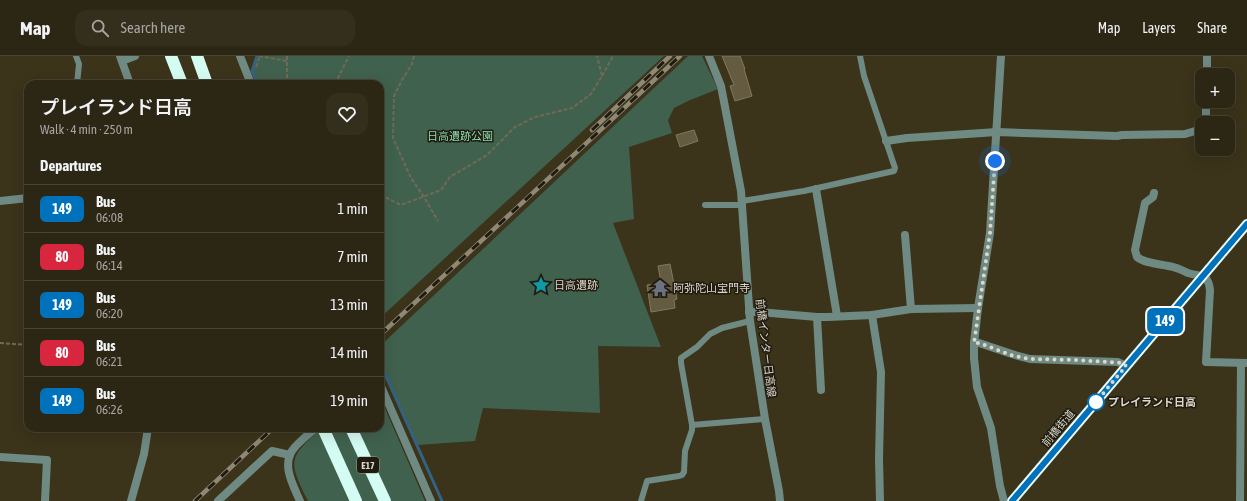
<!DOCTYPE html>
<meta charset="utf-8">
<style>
body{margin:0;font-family:"Asap Condensed","Noto Sans JP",sans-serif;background:#342e1d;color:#f1f3f6;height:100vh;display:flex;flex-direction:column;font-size:15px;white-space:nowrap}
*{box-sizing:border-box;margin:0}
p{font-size:13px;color:#a6a5a0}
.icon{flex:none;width:22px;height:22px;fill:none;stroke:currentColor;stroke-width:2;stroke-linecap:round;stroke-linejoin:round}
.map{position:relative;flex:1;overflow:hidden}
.drawer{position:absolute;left:24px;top:24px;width:360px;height:352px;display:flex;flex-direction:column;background:#2c2614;border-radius:12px;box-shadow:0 4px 16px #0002,0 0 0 1px #484334}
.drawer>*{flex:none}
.badge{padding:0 8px;border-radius:6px;font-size:14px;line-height:26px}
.fabs{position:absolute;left:1195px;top:12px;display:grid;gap:8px}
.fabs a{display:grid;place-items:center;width:40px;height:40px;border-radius:8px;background:#2c2614;box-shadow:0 4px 16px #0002,0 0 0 1px #484334;font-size:20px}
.you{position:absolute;width:20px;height:20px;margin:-10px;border:3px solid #fff;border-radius:50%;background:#1a73e8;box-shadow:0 0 0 6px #1a73e833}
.map>.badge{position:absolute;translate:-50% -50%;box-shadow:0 0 0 2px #fff}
h2{padding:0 16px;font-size:15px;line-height:36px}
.round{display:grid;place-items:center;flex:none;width:42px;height:42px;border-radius:12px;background:#342e1d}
.summary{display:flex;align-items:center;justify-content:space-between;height:68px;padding:0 16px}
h1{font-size:19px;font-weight:600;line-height:30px}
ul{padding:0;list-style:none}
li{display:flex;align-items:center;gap:12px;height:48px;padding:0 16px;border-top:1px solid #484334}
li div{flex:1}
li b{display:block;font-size:15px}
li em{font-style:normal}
li .badge{min-width:44px;font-weight:700;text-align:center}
header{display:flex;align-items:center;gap:24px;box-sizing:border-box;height:56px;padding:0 20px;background:#2c2614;border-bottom:1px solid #484334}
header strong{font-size:19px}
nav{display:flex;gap:22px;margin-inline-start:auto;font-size:14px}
.search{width:280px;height:36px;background:#342e1d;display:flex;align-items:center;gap:10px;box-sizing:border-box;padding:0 14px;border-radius:12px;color:#a6a5a0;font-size:15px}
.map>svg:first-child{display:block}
.green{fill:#40614e}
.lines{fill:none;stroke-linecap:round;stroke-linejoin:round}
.stream{stroke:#346282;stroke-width:3}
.building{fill:#645b41;stroke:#82795d}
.path{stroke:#716a55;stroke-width:2;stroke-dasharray:4 2;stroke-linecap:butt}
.service{stroke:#6f8a83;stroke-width:6}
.minor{stroke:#6f8a83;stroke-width:8}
.tertiary{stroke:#6f8a83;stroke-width:8}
.primary{stroke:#a7e0d3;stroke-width:10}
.motorway{stroke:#d4fcf2;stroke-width:12}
.rail-casing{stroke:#8f8874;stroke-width:4.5}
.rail{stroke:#1f1b10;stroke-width:3;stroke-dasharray:9;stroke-linecap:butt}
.line-casing{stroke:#fff;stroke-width:9}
.line{stroke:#0072bc;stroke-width:6}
.walk{stroke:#ddd8c9;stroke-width:4;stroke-dasharray:0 7.2}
.stop-dot{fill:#fff;stroke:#0072bc;stroke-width:2}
.labels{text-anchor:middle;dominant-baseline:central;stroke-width:3;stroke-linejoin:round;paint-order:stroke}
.shield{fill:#1f1b10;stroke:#a49f92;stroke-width:1}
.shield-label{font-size:10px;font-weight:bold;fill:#ddd8c9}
.park-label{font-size:11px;fill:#8edfb2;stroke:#1f1b10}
.poi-label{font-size:11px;fill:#ddd8c9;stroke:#1f1b10;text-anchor:start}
.street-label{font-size:11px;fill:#ddd8c9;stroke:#1f1b10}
.stop-label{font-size:11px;font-weight:bold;fill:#ddd8c9;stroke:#1f1b10;text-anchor:start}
</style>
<header>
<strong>Map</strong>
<div class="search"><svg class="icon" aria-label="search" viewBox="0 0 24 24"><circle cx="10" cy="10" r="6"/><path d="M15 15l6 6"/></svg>Search here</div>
<nav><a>Map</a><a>Layers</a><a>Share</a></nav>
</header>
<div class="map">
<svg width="1247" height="445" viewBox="0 0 1247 445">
<rect width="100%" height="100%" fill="#3b331a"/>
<g class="green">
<polygon points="257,0 664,0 380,262 380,28 258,28 252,15"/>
<polygon points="688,0 702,0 718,33 688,45 674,52 668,64 672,77 629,91 634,163 613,167 661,291 598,290 600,357 483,352 475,385 417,389 380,307 380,290"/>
<path d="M380 345 384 350 425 445H308C288 404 288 402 322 372H380Z"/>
</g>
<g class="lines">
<g class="stream">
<polyline points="257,0 252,15 258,28"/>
<polyline points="380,307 442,445"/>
</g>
</g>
<g class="building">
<polygon points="722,0 740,0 745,13 744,13 752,40 735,45 730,30 734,29"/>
<polygon points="694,74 698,85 680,91 676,79"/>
<polygon points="670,208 677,243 674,244 675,252 651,256 647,229 661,227 658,210"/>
</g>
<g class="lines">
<g class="path">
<polyline points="259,0 287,5"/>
<polyline points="414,0 412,8 402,24 394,40 393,82 411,122 424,141 438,165"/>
<polyline points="256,11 260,0"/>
<polyline points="602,20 613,0"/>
<polyline points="287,28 287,0"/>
<polyline points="335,28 349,0"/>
<polyline points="380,131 385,141 401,149 441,134 450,121 487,99 515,71 535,61 572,52 591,38 602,20 597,0"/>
<polyline points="0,287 28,289"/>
</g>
<g class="service">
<polyline points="76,0 79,8 77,28"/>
<polyline points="742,145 804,135 894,115 895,112 864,20 860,0"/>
<polyline points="705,149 742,149"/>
<polyline points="692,369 765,363"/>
<polyline points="641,445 647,425 679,420 682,419 684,416 685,395 692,374 692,369 681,307 681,302 697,291 710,278 722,272 750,265"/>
</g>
<g class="minor">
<polyline points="120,0 130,28"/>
<polyline points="709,0 721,30 741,135 750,265 765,363 779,435 780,445"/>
<polyline points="1001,0 990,177 978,252 974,287 974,302 977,331 991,372 1000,430 1004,445"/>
<polyline points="122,5 135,0"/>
<polyline points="1207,19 1207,0"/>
<polyline points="1206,67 1206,45"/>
<polyline points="886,85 907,82 997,76 1117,80 1122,79 1185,78 1202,73"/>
<polyline points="816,133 837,260"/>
<path d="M1154 137 1153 141 1145 147 1135 194 1137 201C1146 208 1162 208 1173 211 1179 212 1183 215 1188 217 1201 221 1208 217 1210 234L1206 306 1247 307"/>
<polyline points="0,145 28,142"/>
<polyline points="905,179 911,253"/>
<polyline points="749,256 759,256 817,261 828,261 872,259 911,253 978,252"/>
<polyline points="872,259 881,316 879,403 880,445"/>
<polyline points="817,261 821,334"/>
<polyline points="974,287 979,287 1015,299 1030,303 1118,306 1126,310"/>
<polyline points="0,401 47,404 45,445"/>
<polyline points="131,445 144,398 148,372"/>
<polyline points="218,445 272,395 290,399"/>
<path d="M300 445C293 429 280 407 295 391 301 384 309 378 316 372"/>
<polyline points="1240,445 1241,307"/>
</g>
<g class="tertiary">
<polyline points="240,0 251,28"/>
<polyline points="380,328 431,445"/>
</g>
<polyline class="primary" points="1012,445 1247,168"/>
<g class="motorway">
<polyline points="171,0 182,28"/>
<polyline points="197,0 207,28"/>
<polyline points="323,372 356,445"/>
<polyline points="351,372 385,445"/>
</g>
<g class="rail-casing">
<g id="rail">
<polyline points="592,74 670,0"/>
<polyline points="380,279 680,0"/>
<polyline points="195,445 273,372"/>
</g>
</g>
<use href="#rail" class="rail"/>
</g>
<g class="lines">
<g class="line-casing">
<polyline id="line" points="1012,445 1247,168"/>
</g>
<use href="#line" class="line"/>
<polyline class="walk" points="995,105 990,177 974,287 979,287 1014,300 1030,303 1077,304 1122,307 1126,310 1096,346"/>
</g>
<defs>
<g id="sight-bare" transform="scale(1.38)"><path d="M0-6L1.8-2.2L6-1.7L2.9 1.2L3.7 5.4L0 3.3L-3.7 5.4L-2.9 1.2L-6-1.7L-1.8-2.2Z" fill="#0f9aa8" stroke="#1f1b10" stroke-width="2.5" paint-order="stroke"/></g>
<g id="temple-bare" transform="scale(1.38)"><path d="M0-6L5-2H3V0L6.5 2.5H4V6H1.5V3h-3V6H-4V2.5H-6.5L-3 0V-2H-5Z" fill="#6b7280" stroke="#1f1b10" stroke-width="2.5" paint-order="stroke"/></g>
</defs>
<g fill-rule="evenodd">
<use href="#sight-bare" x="541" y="229"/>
<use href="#temple-bare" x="660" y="232"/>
</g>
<circle class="stop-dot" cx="1096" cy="346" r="8"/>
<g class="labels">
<rect class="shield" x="357" y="401" width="22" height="16" rx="3"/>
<g class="shield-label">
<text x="368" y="409">E17</text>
</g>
<g class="park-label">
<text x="460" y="80">日高遺跡公園</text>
</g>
<g class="poi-label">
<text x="554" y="229">日高遺跡</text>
<text x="673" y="232">阿弥陀山宝門寺</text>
</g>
<g class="street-label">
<text transform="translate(766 292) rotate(83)">前橋インター日高線</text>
<text transform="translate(1058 372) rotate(-50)">前橋街道</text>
</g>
<g class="stop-label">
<text x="1108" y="346">プレイランド日高</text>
</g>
</g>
</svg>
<div class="fabs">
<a>+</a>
<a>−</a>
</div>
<div class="you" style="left:995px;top:105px"></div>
<b class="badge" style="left:1165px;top:265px;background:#0072bc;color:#fff">149</b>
<section class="drawer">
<div class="summary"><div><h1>プレイランド日高</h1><p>Walk · 4 min · 250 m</p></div><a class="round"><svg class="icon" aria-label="heart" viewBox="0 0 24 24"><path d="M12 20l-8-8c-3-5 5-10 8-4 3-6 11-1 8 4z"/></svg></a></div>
<h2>Departures</h2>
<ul>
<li><span class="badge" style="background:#0072bc;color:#fff">149</span><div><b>Bus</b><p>06:08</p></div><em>1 min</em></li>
<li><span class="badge" style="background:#d7263d;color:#fff">80</span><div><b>Bus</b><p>06:14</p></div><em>7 min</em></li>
<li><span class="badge" style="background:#0072bc;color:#fff">149</span><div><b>Bus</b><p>06:20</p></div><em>13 min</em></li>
<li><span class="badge" style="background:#d7263d;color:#fff">80</span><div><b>Bus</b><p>06:21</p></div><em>14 min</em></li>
<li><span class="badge" style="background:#0072bc;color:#fff">149</span><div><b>Bus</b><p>06:26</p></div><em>19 min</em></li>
</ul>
</section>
</div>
